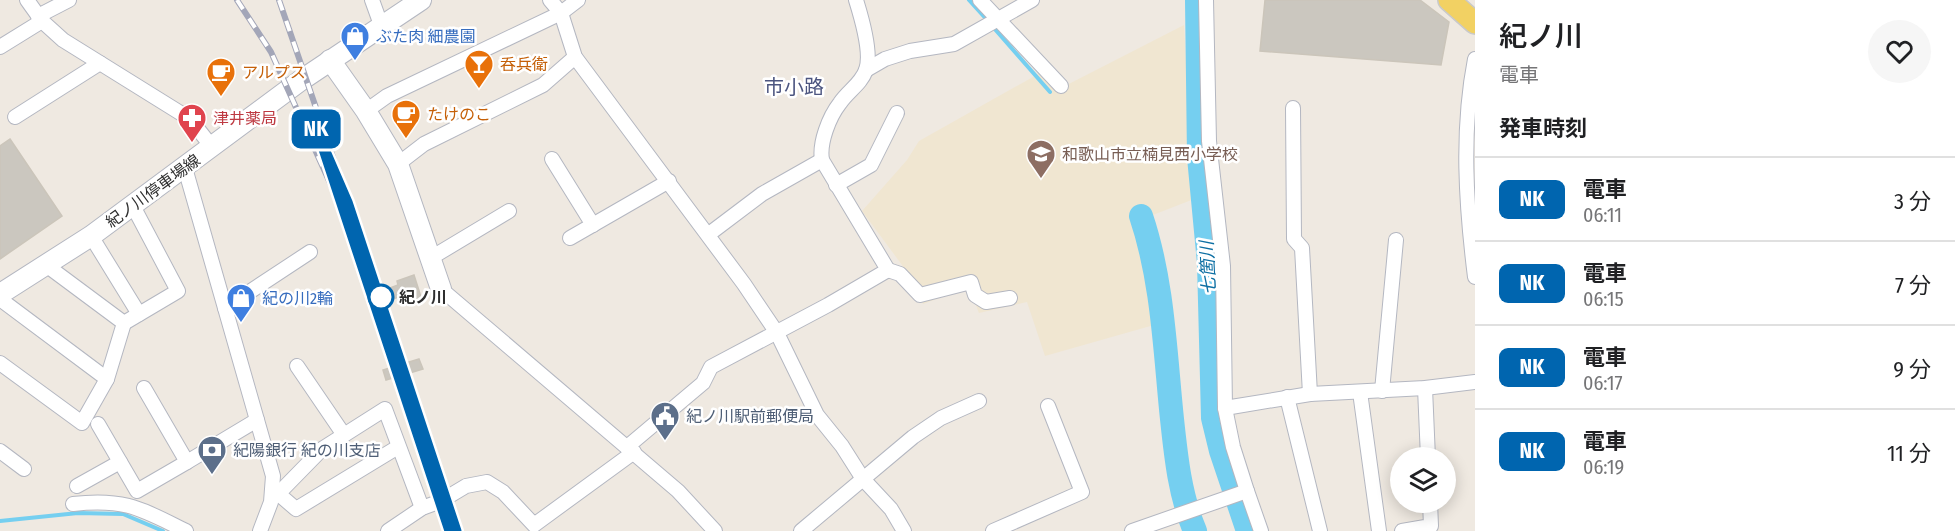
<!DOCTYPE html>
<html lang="ja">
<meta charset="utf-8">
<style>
body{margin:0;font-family:"Fira Sans Condensed","Noto Sans JP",sans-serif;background:#f6f6f6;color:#202124;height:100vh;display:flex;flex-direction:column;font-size:22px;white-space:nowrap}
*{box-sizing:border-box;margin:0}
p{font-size:20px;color:#757577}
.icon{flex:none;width:33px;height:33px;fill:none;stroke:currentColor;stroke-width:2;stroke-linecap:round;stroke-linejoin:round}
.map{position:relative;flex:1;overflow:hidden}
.drawer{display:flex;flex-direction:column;background:#fff;width:480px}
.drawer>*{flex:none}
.badge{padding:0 12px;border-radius:9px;font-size:21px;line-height:39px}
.fabs{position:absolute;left:1390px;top:447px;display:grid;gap:12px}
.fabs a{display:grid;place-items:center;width:66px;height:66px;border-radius:50%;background:#fff;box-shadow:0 3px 15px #0003;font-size:30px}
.map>.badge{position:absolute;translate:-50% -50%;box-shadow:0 0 0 3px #fff}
h2{padding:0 24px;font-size:22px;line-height:54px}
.round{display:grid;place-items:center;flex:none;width:63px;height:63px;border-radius:32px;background:#f6f6f6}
.head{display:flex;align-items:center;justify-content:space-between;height:102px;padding:0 24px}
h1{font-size:28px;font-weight:600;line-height:45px}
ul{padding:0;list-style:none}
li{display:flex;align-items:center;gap:18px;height:84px;padding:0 24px;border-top:2px solid #e0e0e0}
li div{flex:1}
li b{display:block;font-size:22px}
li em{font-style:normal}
li .badge{min-width:66px;font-weight:700;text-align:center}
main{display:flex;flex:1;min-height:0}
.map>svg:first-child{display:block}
.education{fill:#f0e6d1}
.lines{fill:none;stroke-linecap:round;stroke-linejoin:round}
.stream{stroke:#75cff0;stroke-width:4}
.river{stroke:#75cff0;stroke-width:24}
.building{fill:#cbc7bf;stroke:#cbc5ba;stroke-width:1.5}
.street-casing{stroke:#b4b7c1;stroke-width:16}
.secondary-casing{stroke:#b4b7c1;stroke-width:22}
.primary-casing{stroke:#c9c9c9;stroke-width:24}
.street{stroke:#fff;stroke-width:14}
.secondary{stroke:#fff;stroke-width:20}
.primary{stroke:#f2d163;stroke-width:21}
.rail-casing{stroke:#a3a6b8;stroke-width:6}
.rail{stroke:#fff;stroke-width:4;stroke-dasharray:11;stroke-linecap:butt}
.line-casing{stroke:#fff;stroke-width:14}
.line{stroke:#0065af;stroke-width:9}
.stop-dot{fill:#fff;stroke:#0065af;stroke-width:3}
.labels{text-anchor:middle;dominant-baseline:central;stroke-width:5;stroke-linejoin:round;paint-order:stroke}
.shop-label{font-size:16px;fill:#366cbe;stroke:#fff;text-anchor:start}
.food-label{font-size:16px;fill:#c56008;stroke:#fff;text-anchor:start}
.health-label{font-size:16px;fill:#be3a42;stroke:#fff;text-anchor:start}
.education-label{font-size:16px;fill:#785e54;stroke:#fff;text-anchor:start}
.street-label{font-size:16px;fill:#2e2e2e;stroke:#fff}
.stop-label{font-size:16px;font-weight:bold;fill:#2e2e2e;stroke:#fff;text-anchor:start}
.service-label{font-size:16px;fill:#4e5e75;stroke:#fff;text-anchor:start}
.water-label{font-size:18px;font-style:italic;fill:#0d6fa3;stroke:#fff}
.quarter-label{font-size:20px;fill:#4d5680;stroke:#fff}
</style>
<main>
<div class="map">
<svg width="1475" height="531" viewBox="0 0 1475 531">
<rect width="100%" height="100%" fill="#efe9e1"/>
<polygon class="education" points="1184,25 1194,199 1135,222 1154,325 1045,356 1027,302 979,313 969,287 923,304 902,265 862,211 907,160 919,141 1040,73 1057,90"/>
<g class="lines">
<g class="stream">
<polyline points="969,0 988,21"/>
<polyline points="993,27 1050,92"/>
<polyline points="0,521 78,513 123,514 163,531"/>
</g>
<g class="river">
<polyline points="1197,0 1199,157 1209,263 1213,418 1221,451 1248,531"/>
<path d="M1141 216C1163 281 1165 352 1172 419 1176 457 1180 496 1195 531"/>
</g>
</g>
<g class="building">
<polygon points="1265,0 1420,0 1449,22 1441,65 1260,51"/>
<polygon points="10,139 62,216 0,259 0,146"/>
<polygon points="414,275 422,300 407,305 404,295 393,299 390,288 398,285 397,281"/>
<polygon points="419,359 423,369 386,380 383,370"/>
</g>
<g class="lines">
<g class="street-casing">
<g id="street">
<polyline points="27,0 42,21 63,40 190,119 212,147"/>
<polyline points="372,0 381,25"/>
<polyline points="550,0 561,13 575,57 744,284 777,333 817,415 842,446 863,479 891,509 904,531"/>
<polyline points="980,0 1061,86"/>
<polyline points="38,16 69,0"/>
<polyline points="0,47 42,21"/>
<path d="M1475 59C1461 131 1466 205 1475 277"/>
<polyline points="866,70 885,59 910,51 954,44 1032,0"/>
<polyline points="1293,108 1294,239 1302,248 1310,394"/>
<polyline points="366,111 387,96 561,13 578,0"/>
<polyline points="15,117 100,63"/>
<polyline points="552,159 593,225"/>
<polyline points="398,164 424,144 543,85 575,57"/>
<polyline points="185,168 273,476 271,502 260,531"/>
<polyline points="836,185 871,165 897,113"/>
<polyline points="709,234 762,194 822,160"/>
<polyline points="91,236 139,314"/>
<polyline points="570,238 669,181"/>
<polyline points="429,259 509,211"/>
<polyline points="46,265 124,323 178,291 133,206"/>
<polyline points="888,270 900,274 920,295 971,282 975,295 986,302 1010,298"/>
<polyline points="441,289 678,491 715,531"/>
<polyline points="0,299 107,379"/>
<polyline points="225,308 310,252"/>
<polyline points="0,363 82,423 107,379 124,323"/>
<polyline points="297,366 344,435"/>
<polyline points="144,388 187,462 257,420"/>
<polyline points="1425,388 1428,458"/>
<polyline points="1382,391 1396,240"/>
<polyline points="1360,392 1379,531"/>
<polyline points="1287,397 1320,531"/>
<polyline points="1225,408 1310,394 1425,388 1475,382"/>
<polyline points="98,424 137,491 187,462"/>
<path d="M627 447 703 383 711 367 828 305 888 270 822 160C819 143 829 117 840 103 848 91 861 84 866 70 872 54 861 16 856 0"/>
<polyline points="0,451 24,469"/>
<polyline points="77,486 120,462"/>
<polyline points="274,490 296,509 398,447"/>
<polyline points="1247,491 1261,531"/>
<polyline points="278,494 322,449 385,409 422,508"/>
<path d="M73 504C125 498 141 509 186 531"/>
<polyline points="388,531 422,508 441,501 466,486 487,482 503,492 534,525 634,452"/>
<polyline points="801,531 913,437 941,418 979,401"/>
<polyline points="993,531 1082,492 1048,406"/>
<polyline points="1132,531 1247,491 1233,447 1225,408 1223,266 1209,141 1206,0"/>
<polyline points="1402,531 1431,526 1430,502"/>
</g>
</g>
<g class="secondary-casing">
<g id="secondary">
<polyline points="330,60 366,111 398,164 441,289"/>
<polyline points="0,294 91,236 300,81 421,0"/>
</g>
</g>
<g class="primary-casing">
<polyline id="primary" points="1449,0 1475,23"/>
</g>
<use href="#street" class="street"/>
<use href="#secondary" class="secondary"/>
<use href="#primary" class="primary"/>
<g class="rail-casing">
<g id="rail">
<polyline points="237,0 271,52 344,214"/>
<polyline points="279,0 393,332 457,531"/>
</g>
</g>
<use href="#rail" class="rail"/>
</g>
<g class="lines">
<g class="line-casing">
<polyline id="line" points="449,531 316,128 348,202 457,531"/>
</g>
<use href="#line" class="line"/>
</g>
<defs>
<g id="shop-pin" transform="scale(1.5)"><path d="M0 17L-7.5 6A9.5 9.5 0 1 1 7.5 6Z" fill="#3f7fe0" stroke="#fff"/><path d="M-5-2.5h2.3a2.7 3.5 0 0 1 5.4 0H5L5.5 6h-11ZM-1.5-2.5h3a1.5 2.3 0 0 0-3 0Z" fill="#fff"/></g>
<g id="bar-pin" transform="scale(1.5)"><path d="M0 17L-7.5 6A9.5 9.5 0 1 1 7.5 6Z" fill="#e8710a" stroke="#fff"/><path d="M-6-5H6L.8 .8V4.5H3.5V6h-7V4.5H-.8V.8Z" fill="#fff"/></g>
<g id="cafe-pin" transform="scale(1.5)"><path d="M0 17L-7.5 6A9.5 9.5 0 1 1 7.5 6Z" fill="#e8710a" stroke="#fff"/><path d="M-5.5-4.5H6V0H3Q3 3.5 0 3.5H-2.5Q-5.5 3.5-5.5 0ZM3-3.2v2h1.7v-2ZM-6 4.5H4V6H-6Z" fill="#fff"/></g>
<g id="pharmacy-pin" transform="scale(1.5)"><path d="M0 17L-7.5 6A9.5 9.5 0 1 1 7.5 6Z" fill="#e0444e" stroke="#fff"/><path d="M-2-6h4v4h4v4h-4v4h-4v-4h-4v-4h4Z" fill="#fff"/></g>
<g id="school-pin" transform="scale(1.5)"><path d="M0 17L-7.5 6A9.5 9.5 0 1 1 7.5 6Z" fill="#8d6e63" stroke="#fff"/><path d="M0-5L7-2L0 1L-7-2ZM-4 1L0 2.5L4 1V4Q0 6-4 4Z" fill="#fff"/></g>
<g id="civic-pin" transform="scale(1.5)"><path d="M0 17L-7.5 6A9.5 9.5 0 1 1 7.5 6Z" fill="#5c6f8a" stroke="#fff"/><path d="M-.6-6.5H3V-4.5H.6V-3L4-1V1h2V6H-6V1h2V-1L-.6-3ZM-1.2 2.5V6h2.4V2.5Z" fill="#fff"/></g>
<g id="bank-pin" transform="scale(1.5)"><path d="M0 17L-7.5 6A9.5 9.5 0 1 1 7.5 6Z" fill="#5c6f8a" stroke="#fff"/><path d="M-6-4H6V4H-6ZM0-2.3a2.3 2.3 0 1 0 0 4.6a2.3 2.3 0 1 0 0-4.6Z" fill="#fff"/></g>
</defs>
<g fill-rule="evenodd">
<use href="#shop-pin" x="355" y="36"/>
<use href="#bar-pin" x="479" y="64"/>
<use href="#cafe-pin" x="221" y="72"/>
<use href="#cafe-pin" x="406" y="114"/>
<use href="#pharmacy-pin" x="192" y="118"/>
<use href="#school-pin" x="1041" y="154"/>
<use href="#shop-pin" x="241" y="298"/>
<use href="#civic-pin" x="665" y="416"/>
<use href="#bank-pin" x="212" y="450"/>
</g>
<circle class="stop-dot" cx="381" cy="297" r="12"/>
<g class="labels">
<g class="shop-label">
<text x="376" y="36">ぶた肉 細農園</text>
<text x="262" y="298">紀の川2輪</text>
</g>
<g class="food-label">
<text x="500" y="64">呑兵衛</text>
<text x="242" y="72">アルプス</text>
<text x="427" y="114">たけのこ</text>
</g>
<g class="health-label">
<text x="213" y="118">津井薬局</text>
</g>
<g class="education-label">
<text x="1062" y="154">和歌山市立楠見西小学校</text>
</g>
<g class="street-label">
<text transform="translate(153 191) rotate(-36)">紀ノ川停車場線</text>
</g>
<g class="stop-label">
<text x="399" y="297">紀ノ川</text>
</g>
<g class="service-label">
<text x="686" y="416">紀ノ川駅前郵便局</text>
<text x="233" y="450">紀陽銀行 紀の川支店</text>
</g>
<g class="water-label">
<text transform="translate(1208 268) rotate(-93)">七箇川</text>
</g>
<g class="quarter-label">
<text x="794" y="87">市小路</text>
</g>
</g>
</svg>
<div class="fabs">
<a><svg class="icon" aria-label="layers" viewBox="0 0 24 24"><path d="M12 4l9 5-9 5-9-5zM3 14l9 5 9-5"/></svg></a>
</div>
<b class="badge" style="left:316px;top:129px;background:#0065af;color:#fff">NK</b>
</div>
<section class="drawer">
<div class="head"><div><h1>紀ノ川</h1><p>電車</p></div><a class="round"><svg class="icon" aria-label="heart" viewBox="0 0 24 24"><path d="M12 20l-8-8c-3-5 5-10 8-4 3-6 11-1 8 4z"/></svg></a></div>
<h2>発車時刻</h2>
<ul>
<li><span class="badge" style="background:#0065af;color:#fff">NK</span><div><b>電車</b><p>06:11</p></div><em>3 分</em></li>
<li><span class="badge" style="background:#0065af;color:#fff">NK</span><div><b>電車</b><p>06:15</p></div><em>7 分</em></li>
<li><span class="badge" style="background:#0065af;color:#fff">NK</span><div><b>電車</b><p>06:17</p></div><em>9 分</em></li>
<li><span class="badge" style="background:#0065af;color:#fff">NK</span><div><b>電車</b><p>06:19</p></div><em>11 分</em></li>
</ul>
</section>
</main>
